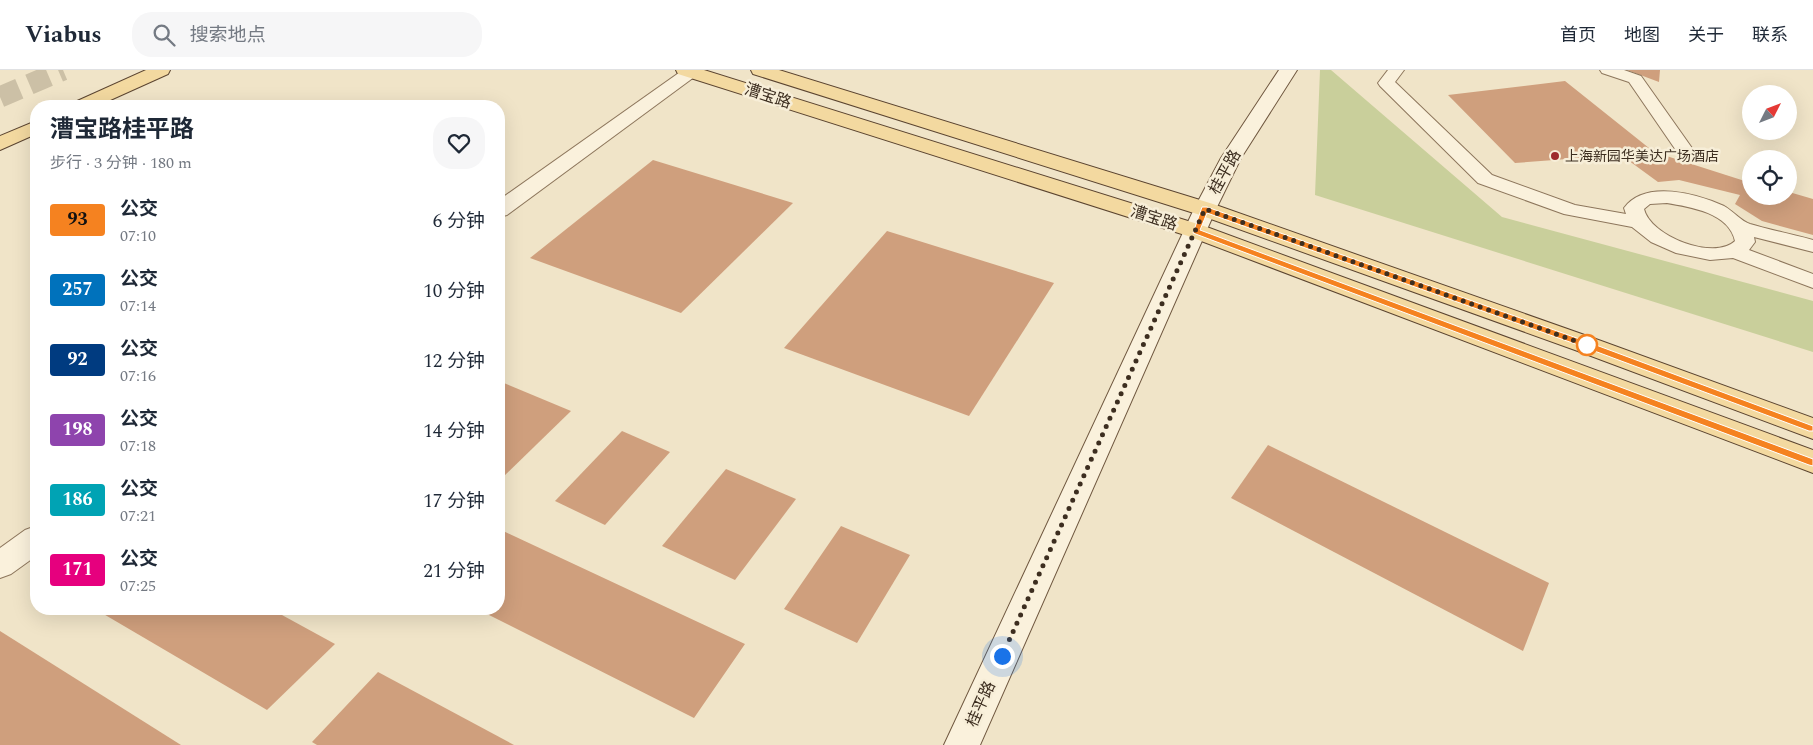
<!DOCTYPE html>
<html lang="zh">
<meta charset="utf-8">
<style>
body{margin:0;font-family:Spectral,"Noto Sans SC",serif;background:#f6f6f7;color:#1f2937;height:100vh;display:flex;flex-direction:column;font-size:19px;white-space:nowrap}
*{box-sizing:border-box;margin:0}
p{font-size:16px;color:#747a83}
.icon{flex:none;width:28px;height:28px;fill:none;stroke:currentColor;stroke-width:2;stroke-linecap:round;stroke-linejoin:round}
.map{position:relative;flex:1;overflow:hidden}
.drawer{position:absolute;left:30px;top:30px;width:475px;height:515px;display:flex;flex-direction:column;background:#fff;border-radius:20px;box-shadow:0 5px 20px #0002}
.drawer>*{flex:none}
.badge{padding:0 10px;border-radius:4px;font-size:18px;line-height:32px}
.needle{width:32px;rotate:48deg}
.buttons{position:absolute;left:1742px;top:15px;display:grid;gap:10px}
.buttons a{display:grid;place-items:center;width:55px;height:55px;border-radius:50%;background:#fff;box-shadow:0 5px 20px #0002;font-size:25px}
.you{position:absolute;width:25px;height:25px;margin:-12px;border:4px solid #fff;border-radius:50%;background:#1a73e8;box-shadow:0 0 0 8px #1a73e833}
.map>.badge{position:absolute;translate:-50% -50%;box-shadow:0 0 0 2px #fff}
.round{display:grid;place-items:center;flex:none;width:52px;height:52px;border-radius:20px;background:#f6f6f7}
.headline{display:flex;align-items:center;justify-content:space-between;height:85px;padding:0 20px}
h1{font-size:24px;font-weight:700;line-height:38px}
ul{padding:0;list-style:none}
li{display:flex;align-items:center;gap:15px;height:70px;padding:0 20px}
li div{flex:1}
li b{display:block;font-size:19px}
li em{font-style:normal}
li .badge{min-width:55px;font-weight:700;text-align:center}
header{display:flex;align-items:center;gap:30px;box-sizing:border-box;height:70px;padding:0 25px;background:#fff;border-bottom:1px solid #e0e1e3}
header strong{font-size:24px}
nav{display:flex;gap:28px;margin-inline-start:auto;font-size:18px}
.search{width:350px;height:45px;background:#f6f6f7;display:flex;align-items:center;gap:12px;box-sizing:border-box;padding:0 18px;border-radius:20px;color:#747a83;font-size:19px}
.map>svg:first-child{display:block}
.green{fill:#c9cf9b}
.building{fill:#cf9f7d}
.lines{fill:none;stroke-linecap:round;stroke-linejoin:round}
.highway-tunnel{stroke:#ccc0a6;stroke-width:21;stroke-dasharray:21 11;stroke-linecap:butt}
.lane-casing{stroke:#8d765c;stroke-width:2}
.street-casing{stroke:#8d765c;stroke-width:2}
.secondary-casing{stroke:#6f573f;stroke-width:2}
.primary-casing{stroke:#5b4430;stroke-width:2}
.lane{fill:#faf1dc;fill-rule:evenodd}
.street{fill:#faf1dc;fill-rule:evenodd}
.secondary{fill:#faf1dc;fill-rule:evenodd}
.primary{fill:#f3d9a0;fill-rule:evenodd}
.line{fill:#f58220;stroke:#fff}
.walk{stroke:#3d2e20;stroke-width:5;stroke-dasharray:0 9}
.poi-dot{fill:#9e2a2b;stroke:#f7eed8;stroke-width:2}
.stop-dot{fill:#fff;stroke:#f58220;stroke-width:2.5}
.labels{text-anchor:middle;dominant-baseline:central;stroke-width:5;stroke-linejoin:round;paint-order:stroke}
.far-poi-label{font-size:14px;fill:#3d2e20;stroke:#f7eed8;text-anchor:start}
.street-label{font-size:16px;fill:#3d2e20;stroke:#f7eed8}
</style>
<header>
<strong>Viabus</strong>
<div class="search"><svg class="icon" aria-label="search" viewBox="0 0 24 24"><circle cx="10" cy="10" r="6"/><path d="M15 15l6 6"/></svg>搜索地点</div>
<nav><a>首页</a><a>地图</a><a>关于</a><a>联系</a></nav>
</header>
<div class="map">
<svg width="1813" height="675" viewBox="0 0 1813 675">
<rect width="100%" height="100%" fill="#f0e4c8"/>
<polygon class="green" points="1320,0 1331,0 1502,147 1813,231 1813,282 1315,125"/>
<g class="building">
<polygon points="1627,0 1660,0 1659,12"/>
<polygon points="1565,11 1654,82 1751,113 1751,126 1789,126 1789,122 1813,129 1813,165 1762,151 1735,134 1740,125 1679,110 1658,112 1621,85 1515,93 1448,25"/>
<polygon points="653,90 793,133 681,243 530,188"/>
<polygon points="887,161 1054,213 969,346 784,278"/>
<polygon points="499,311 571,341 500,410 499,410"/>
<polygon points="622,361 670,382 605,455 555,431"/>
<polygon points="1268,375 1549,513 1523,581 1231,428"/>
<polygon points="726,399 796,429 735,510 662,476"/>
<polygon points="841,456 910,485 857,573 784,539"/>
<polygon points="499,459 745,574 694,648 477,539 499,539"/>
<polygon points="95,539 271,539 335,574 267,640"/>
<polygon points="0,561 181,675 0,675"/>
<polygon points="378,602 514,675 317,675 312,672"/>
</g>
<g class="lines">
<polyline class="highway-tunnel" points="0,27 63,0"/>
<g class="lane-casing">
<g id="lane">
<path d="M1388 0H1404L1395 12 1492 105 1575 135 1626 144 1624 138C1645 109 1698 124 1724 136 1733 141 1741 151 1750 154 1770 160 1792 164 1813 170V182L1754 167 1755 172 1749 180 1813 204V218L1733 188 1710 190 1676 183 1651 172 1632 157 1564 144 1478 113 1380 16 1378 13ZM1667 133C1691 137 1729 143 1735 171 1714 191 1650 166 1644 139L1650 134Z"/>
<polygon points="1600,0 1624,0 1641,6 1699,88 1696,92 1684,92 1629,12 1602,3"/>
</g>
</g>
<g class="street-casing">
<g id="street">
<polygon points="683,0 700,0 701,2 507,145 499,147 499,130"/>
<polygon points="36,456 36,486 11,504 0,508 0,478 25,460"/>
</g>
</g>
<g class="secondary-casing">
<polygon id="secondary" points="1279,0 1297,0 1241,88 1216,139 980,675 944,675 1194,139 1221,88"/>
</g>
<g class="primary-casing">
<g id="primary">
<polygon points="146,0 170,0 168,4 97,36 72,36 75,32"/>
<polygon points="676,0 704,0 1204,156 1813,380 1813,403 1188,166 678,4"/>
<polygon points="751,0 779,0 1213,134 1593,268 1813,348 1813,369 1575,280 1197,144 753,4"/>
<polygon points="36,51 36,64 0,80 0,66"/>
</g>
</g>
<use href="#lane" class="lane"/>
<use href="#street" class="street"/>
<use href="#secondary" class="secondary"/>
<use href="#primary" class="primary"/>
</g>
<polygon class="line" points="1202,137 1207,137 1588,272 1813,356 1813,361 1809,361 1581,276 1207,143 1200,160 1813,389 1813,396 1809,395 1193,163"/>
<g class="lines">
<polyline class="walk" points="1002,586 1205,139 1587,275"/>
</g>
<circle class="poi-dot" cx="1555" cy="86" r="5"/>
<circle class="stop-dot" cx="1587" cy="275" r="10"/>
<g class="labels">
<g class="far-poi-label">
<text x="1565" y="86">上海新园华美达广场酒店</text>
</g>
<g class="street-label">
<text transform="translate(768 26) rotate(18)">漕宝路</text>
<text transform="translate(1225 102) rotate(-61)">桂平路</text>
<text transform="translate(1154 148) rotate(18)">漕宝路</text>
<text transform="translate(981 634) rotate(-66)">桂平路</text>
</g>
</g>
</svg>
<div class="buttons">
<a><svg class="needle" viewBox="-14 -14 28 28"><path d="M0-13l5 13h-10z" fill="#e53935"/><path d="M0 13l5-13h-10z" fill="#747a83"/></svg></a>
<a><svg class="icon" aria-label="locate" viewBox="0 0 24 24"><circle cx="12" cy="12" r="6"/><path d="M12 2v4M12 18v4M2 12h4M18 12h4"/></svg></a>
</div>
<div class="you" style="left:1002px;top:586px"></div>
<section class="drawer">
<div class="headline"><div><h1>漕宝路桂平路</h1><p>步行 · 3 分钟 · 180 m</p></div><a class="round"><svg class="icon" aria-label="heart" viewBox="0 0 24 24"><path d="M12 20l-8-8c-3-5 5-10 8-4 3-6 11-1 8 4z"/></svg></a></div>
<ul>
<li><span class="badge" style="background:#f58220;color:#111">93</span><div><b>公交</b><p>07:10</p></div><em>6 分钟</em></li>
<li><span class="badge" style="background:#0072bc;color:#fff">257</span><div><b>公交</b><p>07:14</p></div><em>10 分钟</em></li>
<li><span class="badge" style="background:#003b80;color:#fff">92</span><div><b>公交</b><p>07:16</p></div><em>12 分钟</em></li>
<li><span class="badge" style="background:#8e44ad;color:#fff">198</span><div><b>公交</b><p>07:18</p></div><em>14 分钟</em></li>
<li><span class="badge" style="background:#00a3b4;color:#fff">186</span><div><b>公交</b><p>07:21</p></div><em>17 分钟</em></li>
<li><span class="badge" style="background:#e6007e;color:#fff">171</span><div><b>公交</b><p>07:25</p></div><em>21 分钟</em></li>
</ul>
</section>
</div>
